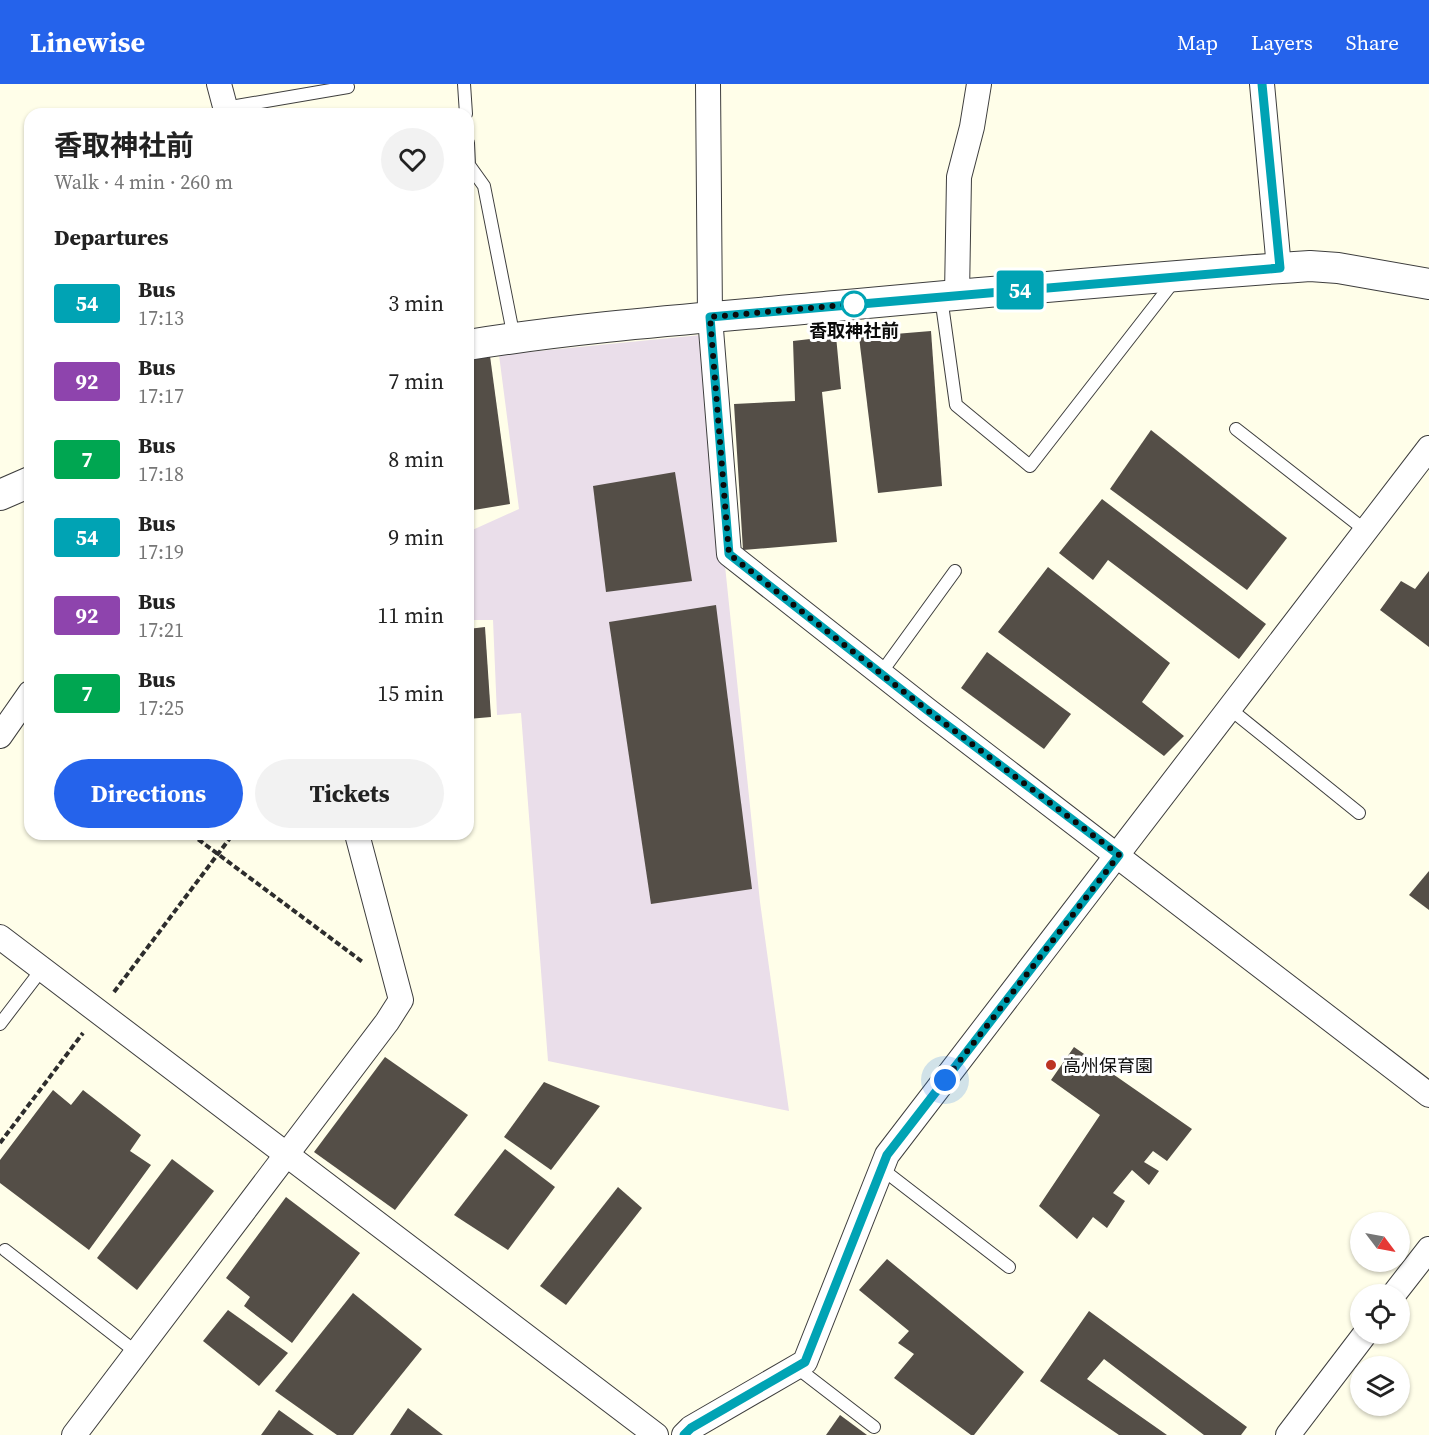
<!DOCTYPE html>
<meta charset="utf-8">
<style>
body{margin:0;font-family:"Source Serif 4","Noto Sans JP",serif;background:#f2f2f2;color:#222;height:100vh;display:flex;flex-direction:column;font-size:22px;white-space:nowrap}
*{box-sizing:border-box;margin:0}
p{font-size:20px;color:#767676}
.icon{flex:none;width:33px;height:33px;fill:none;stroke:currentColor;stroke-width:2;stroke-linecap:round;stroke-linejoin:round}
.map{position:relative;flex:1;overflow:hidden}
.sheet{position:absolute;left:24px;top:24px;width:450px;height:732px;display:flex;flex-direction:column;background:#fff;border-radius:18px;box-shadow:0 2px 4px #0004}
.sheet>*{flex:none}
.badge{padding:0 12px;border-radius:4px;font-size:21px;line-height:39px}
.needle{width:39px;rotate:122deg}
.controls{position:absolute;left:1350px;top:1128px;display:grid;gap:12px}
.controls a{display:grid;place-items:center;width:60px;height:60px;border-radius:50%;background:#fff;box-shadow:0 2px 4px #0004;font-size:30px}
.you{position:absolute;width:30px;height:30px;margin:-15px;border:4px solid #fff;border-radius:50%;background:#1a73e8;box-shadow:0 0 0 9px #1a73e833}
.map>.badge{position:absolute;translate:-50% -50%;box-shadow:0 0 0 3px #fff}
h2{padding:0 30px;font-size:22px;line-height:54px}
.round{display:grid;place-items:center;flex:none;width:63px;height:63px;border-radius:32px;background:#f2f2f2}
.summary{display:flex;align-items:center;justify-content:space-between;height:102px;padding:0 30px}
h1{font-size:28px;font-weight:700;line-height:45px}
.button{display:flex;gap:12px;margin-top:auto;padding:12px 30px}
.button a{flex:1;height:69px;border-radius:36px;background:#2563eb;color:#fff;font-size:24px;font-weight:700;line-height:69px;text-align:center}
.button a+a{background:#f2f2f2;color:#222}
ul{padding:0;list-style:none}
li{display:flex;align-items:center;gap:18px;height:78px;padding:0 30px}
li div{flex:1}
li b{display:block;font-size:22px}
li em{font-style:normal}
li .badge{min-width:66px;font-weight:700;text-align:center}
header{display:flex;align-items:center;gap:36px;box-sizing:border-box;height:84px;padding:0 30px;background:#2563eb;color:#fff}
header strong{font-size:28px}
nav{display:flex;gap:33px;margin-inline-start:auto;font-size:21px}
.map>svg:first-child{display:block}
.industrial{fill:#eadeea}
.building{fill:#544e47}
.lines{fill:none;stroke-linecap:round;stroke-linejoin:round}
.service-casing{stroke:#3e3e3e;stroke-width:14}
.minor-casing{stroke:#3e3e3e;stroke-width:26}
.tertiary-casing{stroke:#3e3e3e;stroke-width:32}
.path{stroke:#2d2d2d;stroke-width:4;stroke-dasharray:6 3;stroke-linecap:butt}
.service{stroke:#fff;stroke-width:12}
.minor{stroke:#fff;stroke-width:24}
.tertiary{stroke:#fff;stroke-width:30}
.line-casing{stroke:#fff;stroke-width:14}
.line{stroke:#00a3b4;stroke-width:9}
.walk{stroke:#0b0b0b;stroke-width:6;stroke-dasharray:0 10.8}
.stop-dot{fill:#fff;stroke:#00a3b4;stroke-width:3}
.poi-dot{fill:#bc3422;stroke:#fff;stroke-width:2}
.labels{text-anchor:middle;dominant-baseline:central;stroke-width:6;stroke-linejoin:round;paint-order:stroke}
.stop-label{font-size:18px;font-weight:bold;fill:#0b0b0b;stroke:#fff}
.poi-label{font-size:18px;fill:#0b0b0b;stroke:#fff;text-anchor:start}
</style>
<header>
<strong>Linewise</strong>
<nav><a>Map</a><a>Layers</a><a>Share</a></nav>
</header>
<div class="map">
<svg width="1429" height="1351" viewBox="0 0 1429 1351">
<rect width="100%" height="100%" fill="#fffee9"/>
<polygon class="industrial" points="701,251 760,818 789,1027 548,977 521,629 497,631 493,536 468,536 468,448 519,425 499,271"/>
<g class="building">
<polygon points="931,247 942,402 878,409 859,253"/>
<polygon points="836,252 841,305 822,308 837,458 743,466 734,320 795,317 793,257"/>
<polygon points="490,272 510,420 468,427 468,277"/>
<polygon points="1151,346 1287,454 1247,506 1110,405"/>
<polygon points="675,388 692,497 606,508 593,402"/>
<polygon points="1102,415 1266,540 1239,575 1108,476 1093,496 1059,469"/>
<polygon points="1048,483 1170,579 1142,618 1184,652 1164,672 998,548"/>
<polygon points="1429,487 1429,563 1380,526 1401,497 1415,505"/>
<polygon points="716,521 752,805 651,820 609,538"/>
<polygon points="485,543 491,633 468,635 468,545"/>
<polygon points="987,568 1071,630 1044,665 961,604"/>
<polygon points="1429,787 1429,826 1409,811"/>
<polygon points="1074,963 1192,1045 1167,1077 1153,1067 1144,1078 1159,1087 1149,1101 1132,1086 1113,1109 1125,1117 1107,1144 1093,1133 1077,1155 1039,1122 1100,1031 1051,996"/>
<polygon points="385,973 468,1031 395,1126 314,1068"/>
<polygon points="544,998 600,1022 551,1086 504,1053"/>
<polygon points="53,1006 71,1021 83,1006 141,1051 130,1067 151,1081 89,1166 0,1099 0,1076"/>
<polygon points="505,1065 555,1103 508,1166 454,1131"/>
<polygon points="172,1075 214,1107 137,1206 97,1174"/>
<polygon points="618,1103 642,1124 566,1221 540,1202"/>
<polygon points="286,1113 360,1169 292,1259 244,1222 250,1213 226,1194"/>
<polygon points="887,1175 1024,1288 974,1351 971,1351 894,1294 914,1270 898,1259 909,1247 859,1206"/>
<polygon points="353,1209 422,1265 353,1351 337,1351 275,1307"/>
<polygon points="228,1226 288,1269 259,1302 203,1257"/>
<polygon points="1089,1227 1247,1343 1241,1351 1204,1351 1104,1275 1087,1295 1167,1351 1119,1351 1040,1297"/>
<polygon points="408,1324 443,1351 390,1351"/>
<polygon points="279,1326 314,1351 261,1351"/>
<polygon points="840,1331 867,1351 826,1351"/>
</g>
<g class="lines">
<g class="service-casing">
<g id="service">
<polyline points="464,0 466,30"/>
<polyline points="225,24 348,3"/>
<polyline points="468,59 469,81 484,102 514,254"/>
<polyline points="941,213 956,321 1030,382 1174,197"/>
<polyline points="1236,345 1365,446"/>
<polyline points="881,589 955,487"/>
<polyline points="1230,625 1359,729"/>
<polyline points="0,940 42,885"/>
<polyline points="882,1085 1009,1183"/>
<polyline points="5,1166 136,1268"/>
<polyline points="796,1283 874,1343"/>
</g>
</g>
<g class="minor-casing">
<g id="minor">
<polyline points="219,0 227,30"/>
<polyline points="708,0 710,233 729,470 927,626 1429,1011"/>
<polyline points="1262,0 1279,184"/>
<polyline points="957,211 959,93 972,43 979,0"/>
<polyline points="0,652 30,609"/>
<polyline points="0,853 656,1351"/>
<polyline points="1394,1210 1429,1165"/>
<polyline points="74,1351 387,938 401,916 357,750"/>
<polyline points="684,1351 691,1344 805,1278 887,1071 1429,364"/>
<polyline points="1288,1351 1365,1250"/>
</g>
</g>
<g class="tertiary-casing">
<g id="tertiary">
<path d="M468 261C586 242 706 234 825 223 987 208 1148 193 1310 182L1338 184 1429 200"/>
<polyline points="0,411 30,398"/>
</g>
</g>
<g class="path">
<polyline points="191,750 364,879"/>
<polyline points="114,908 233,750"/>
<polyline points="0,1059 83,949"/>
</g>
<use href="#service" class="service"/>
<use href="#minor" class="minor"/>
<use href="#tertiary" class="tertiary"/>
</g>
<g class="lines">
<g class="line-casing">
<polyline id="line" points="684,1351 691,1344 805,1278 887,1071 1119,771 927,626 729,470 710,233 1280,184 1262,0"/>
</g>
<use href="#line" class="line"/>
<polyline class="walk" points="854,220 710,233 729,470 927,626 1119,771 945,996"/>
</g>
<circle class="stop-dot" cx="854" cy="220" r="12"/>
<circle class="poi-dot" cx="1051" cy="981" r="6"/>
<g class="labels">
<g class="stop-label">
<text x="854" y="246">香取神社前</text>
</g>
<g class="poi-label">
<text x="1063" y="981">高州保育園</text>
</g>
</g>
</svg>
<div class="controls">
<a><svg class="needle" viewBox="-14 -14 28 28"><path d="M0-13l5 13h-10z" fill="#e53935"/><path d="M0 13l5-13h-10z" fill="#767676"/></svg></a>
<a><svg class="icon" aria-label="locate" viewBox="0 0 24 24"><circle cx="12" cy="12" r="6"/><path d="M12 2v4M12 18v4M2 12h4M18 12h4"/></svg></a>
<a><svg class="icon" aria-label="layers" viewBox="0 0 24 24"><path d="M12 4l9 5-9 5-9-5zM3 14l9 5 9-5"/></svg></a>
</div>
<div class="you" style="left:945px;top:996px"></div>
<b class="badge" style="left:1020px;top:206px;background:#00a3b4;color:#fff">54</b>
<section class="sheet">
<div class="summary"><div><h1>香取神社前</h1><p>Walk · 4 min · 260 m</p></div><a class="round"><svg class="icon" aria-label="heart" viewBox="0 0 24 24"><path d="M12 20l-8-8c-3-5 5-10 8-4 3-6 11-1 8 4z"/></svg></a></div>
<h2>Departures</h2>
<ul>
<li><span class="badge" style="background:#00a3b4;color:#fff">54</span><div><b>Bus</b><p>17:13</p></div><em>3 min</em></li>
<li><span class="badge" style="background:#8e44ad;color:#fff">92</span><div><b>Bus</b><p>17:17</p></div><em>7 min</em></li>
<li><span class="badge" style="background:#00a651;color:#fff">7</span><div><b>Bus</b><p>17:18</p></div><em>8 min</em></li>
<li><span class="badge" style="background:#00a3b4;color:#fff">54</span><div><b>Bus</b><p>17:19</p></div><em>9 min</em></li>
<li><span class="badge" style="background:#8e44ad;color:#fff">92</span><div><b>Bus</b><p>17:21</p></div><em>11 min</em></li>
<li><span class="badge" style="background:#00a651;color:#fff">7</span><div><b>Bus</b><p>17:25</p></div><em>15 min</em></li>
</ul>
<div class="button"><a>Directions</a><a>Tickets</a></div>
</section>
</div>
